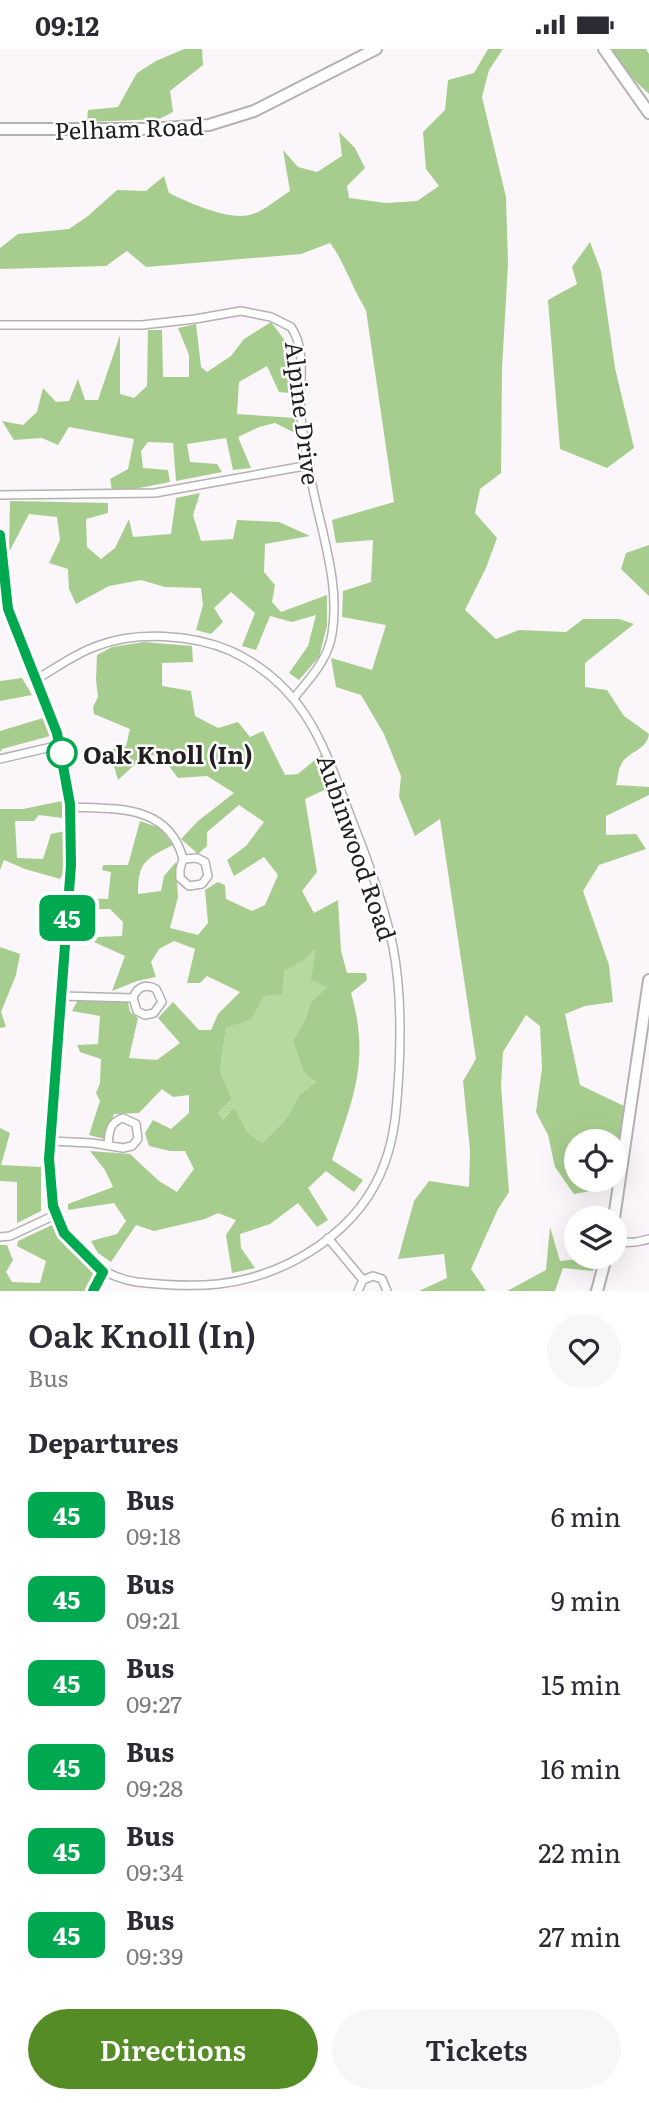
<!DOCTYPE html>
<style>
body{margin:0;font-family:Literata,serif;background:#f7f7f7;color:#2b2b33;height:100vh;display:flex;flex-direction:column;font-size:26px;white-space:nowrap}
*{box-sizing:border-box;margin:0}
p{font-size:23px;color:#7c7c81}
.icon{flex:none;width:38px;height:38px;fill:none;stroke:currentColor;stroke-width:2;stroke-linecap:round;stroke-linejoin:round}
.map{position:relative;height:1242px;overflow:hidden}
.drawer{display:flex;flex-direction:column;background:#fff;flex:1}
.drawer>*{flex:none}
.badge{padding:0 14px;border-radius:10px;font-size:24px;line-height:46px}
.tools{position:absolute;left:564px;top:1080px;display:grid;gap:14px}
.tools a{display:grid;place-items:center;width:63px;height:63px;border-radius:50%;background:#fff;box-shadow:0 7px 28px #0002;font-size:35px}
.map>.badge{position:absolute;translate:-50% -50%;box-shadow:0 0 0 4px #fff}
h2{padding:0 28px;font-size:26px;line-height:63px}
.round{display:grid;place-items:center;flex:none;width:74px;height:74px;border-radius:37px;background:#f7f7f7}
.overview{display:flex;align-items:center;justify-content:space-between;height:119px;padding:0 28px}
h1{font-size:33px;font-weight:600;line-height:52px}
.primary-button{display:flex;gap:14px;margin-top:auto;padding:14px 28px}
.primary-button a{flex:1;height:80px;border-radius:42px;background:#558c26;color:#fff;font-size:28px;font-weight:600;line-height:80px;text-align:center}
.primary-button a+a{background:#f7f7f7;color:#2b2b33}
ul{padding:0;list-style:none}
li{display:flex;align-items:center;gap:21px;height:84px;padding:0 28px}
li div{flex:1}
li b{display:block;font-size:26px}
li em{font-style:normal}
li .badge{min-width:77px;font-weight:700;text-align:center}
.status{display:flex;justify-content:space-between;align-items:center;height:49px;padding:0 35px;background:#fff;direction:ltr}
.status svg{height:19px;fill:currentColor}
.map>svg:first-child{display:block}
.green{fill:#b6d9a0}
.forest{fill:#a7cd8e;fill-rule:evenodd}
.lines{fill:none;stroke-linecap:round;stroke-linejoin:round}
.minor-casing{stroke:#b4b0b3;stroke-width:10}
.secondary-casing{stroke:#b4b0b3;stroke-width:14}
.minor{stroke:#fff;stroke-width:7}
.secondary{stroke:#fff;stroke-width:10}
.line-casing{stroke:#fff;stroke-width:16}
.line{stroke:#00a950;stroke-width:10}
.stop-dot{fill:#fff;stroke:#00a950;stroke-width:3.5}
.labels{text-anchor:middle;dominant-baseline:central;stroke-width:5;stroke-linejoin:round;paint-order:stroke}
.street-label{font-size:24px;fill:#211f20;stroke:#fff}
.stop-label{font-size:24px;font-weight:bold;fill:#211f20;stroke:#fff;text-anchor:start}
</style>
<div class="status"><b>09:12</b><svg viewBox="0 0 49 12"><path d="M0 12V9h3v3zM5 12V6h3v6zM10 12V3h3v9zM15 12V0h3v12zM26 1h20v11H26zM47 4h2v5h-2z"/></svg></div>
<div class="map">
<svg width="649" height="1242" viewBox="0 0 649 1242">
<rect width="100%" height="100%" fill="#faf6f9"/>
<path class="green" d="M317 899 327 938 310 954 306 969 293 991 316 1033 300 1045 286 1070 262 1094 248 1084 234 1060 222 1070 218 1064 232 1050 220 1022 226 977 251 971C260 954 270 933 285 921 296 913 307 908 317 899Z"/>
<g class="forest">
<polygon points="184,0 202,0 203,16 170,42 173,63 159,70 87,73 88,61 118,58 137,24 156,12"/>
<path d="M488 0H503L489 21 482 48 506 148 508 215 502 319 501 424 480 440 475 464 497 489 486 519 465 561 496 590 519 581 566 583 583 570H619L634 575 585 614V638L607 641 624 667 649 685C647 701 629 702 622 714 618 719 618 730 616 736L649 738V746L606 767V786L636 785 646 800 599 816 583 842 609 916 613 953 585 957 565 965 580 1036 624 1057 614 1125V1092H576V1130L613 1131 612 1138 574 1145 555 1118 548 1086 536 1063 542 1019 540 977 526 966 503 1003 501 1037 509 1143 498 1160 471 1220 486 1242H419L447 1229 444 1205 398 1210 414 1152 429 1132 469 1138 470 1101 463 1032 476 1010 440 770 415 787 399 748 401 727 384 685 361 646 336 638 331 609 372 621 386 576 342 568 343 542 371 533 373 491 336 494 332 471 394 453 366 261C352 239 345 214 330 194L301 205 146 218 127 202 106 217 0 220V199L18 185 69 180 88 167 117 141 146 142 164 127 169 144C190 154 230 173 253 165 265 161 279 149 290 142L283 101 298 118 317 123 342 107 339 83 355 99 365 119 347 137 349 149 386 154 417 152 439 137 426 120 423 83 445 61 448 31 474 24Z"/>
<polygon points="611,0 646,0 649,5 649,45 632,29"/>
<polygon points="590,193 601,222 615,319 634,399 607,419 560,400 548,251 577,235 572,218"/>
<polygon points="271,273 289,297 290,344 279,343 267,317 239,333 237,365 295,369 295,384 275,374 259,378 238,388 251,419 233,421 226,389 187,395 190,413 217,415 222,423 176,432 173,394 148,393 141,402 143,419 168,421 170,433 134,440 112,441 110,430 128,420 134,390 69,378 58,396 42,389 14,391 2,372 23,376 37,363 43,339 56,353 69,352 78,330 85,351 98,351 120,286 120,345 134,349 147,337 148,281 162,281 163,328 189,328 189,306 178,279 196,275 201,318 207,323 231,307 244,290"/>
<polygon points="200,444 193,466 201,492 233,490 237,471 279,473 310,487 265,495 264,523 275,536 272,553 281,563 327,546 327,577 319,608 299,631 289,624 308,597 316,566 292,573 270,567 256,601 242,597 255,564 231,543 214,559 223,573 211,585 196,581 203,556 201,539 165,538 141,531 109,537 76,555 69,540 68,520 49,514 60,491 57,468 29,465 9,503 10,452 108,454 108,464 86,470 87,498 101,510 115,499 129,470 133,488 171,485 176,449"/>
<polygon points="649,496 649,547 621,520 626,504"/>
<path d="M144 593 192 597 193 613 162 614V637L191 642 195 667 218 679 238 673 250 688 263 682 285 726 298 725 322 705 335 736 305 750 317 823 302 842 314 864 338 851 341 902 347 924H366L367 931 351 944C370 1011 354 1048 332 1111L363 1131 354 1143 326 1122 308 1139 328 1171 317 1178 298 1154 270 1175 240 1185 241 1199 255 1219 232 1224 226 1186 236 1171 218 1164 205 1170 154 1182 136 1176 111 1213 98 1204 91 1192 117 1185 126 1172 114 1154 68 1161V1155L113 1138 105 1121 90 1102 130 1105 159 1132 177 1143 194 1120 185 1102H170L149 1097 145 1084 153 1071 171 1080 189 1064V1046L173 1048 162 1040 139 1064 114 1065 104 1090 89 1086 100 1052 96 1044 100 1034 101 1010 80 1003 77 996 98 995 100 967 72 962 78 951 128 953 130 963 138 969 129 1009 157 1011 180 994 158 969 173 953 199 981H211L218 965 240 943 207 927 200 934H187L195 900 174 892 159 900 151 913 156 928 137 932 112 942 125 907 94 893 97 888 122 887 123 873 110 860H78V849L108 850 111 823 102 821 103 816H128L140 772 160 779 173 796C145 810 138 813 138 845L161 842 164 827 176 813 178 848 170 879 198 886 208 874 205 841 218 833 225 836 226 850 252 862 265 856 278 826 264 808 234 827 227 811 246 797 264 773 239 756 207 783V797L198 805 181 790 198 772 234 744 207 727 178 729 162 708 146 705 118 731 113 714 98 711 99 704 126 697 130 680 94 665 93 658 98 648 96 631 97 606 112 598ZM316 900 311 931 327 938 310 954 306 969 293 991 304 1023 316 1033 300 1045 286 1070 262 1094 248 1084 234 1059 223 1070 218 1064 232 1050 220 1022 226 978 251 971 264 947 282 945 284 922 303 911Z"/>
<polygon points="22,629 32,646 0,652 0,632"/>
<polygon points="43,669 50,687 2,700 0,703 0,682"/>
<polygon points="62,752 62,769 39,766 34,772 15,772 17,809 43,810 51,785 65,782 66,819 60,830 25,820 4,811 0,821 0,760 23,760"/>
<polygon points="0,898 20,905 16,926 1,963 6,978 0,979"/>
<polygon points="0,1079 10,1084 1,1116 41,1118 41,1162 17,1174 17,1133 0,1132"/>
<polygon points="52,1176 67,1199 96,1224 86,1242 0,1242 0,1196 7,1196 13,1211 6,1223 12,1233 40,1234 46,1212 17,1197 18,1192"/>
<polygon points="550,1178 560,1212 598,1208 593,1222 563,1219 555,1242 507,1242 546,1221"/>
</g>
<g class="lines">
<g class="minor-casing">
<g id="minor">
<path d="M0 276H142L195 270 241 262 271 268 291 278C308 302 298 340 301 368 305 405 313 443 322 479 330 514 338 548 332 585 328 611 310 629 294 649"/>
<polyline points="0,446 155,444 310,416"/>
<path d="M0 486 8 560 57 684 70 756 71 816 49 1110C50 1128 49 1148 55 1165 66 1200 102 1228 137 1233 164 1236 191 1238 218 1235 288 1227 361 1182 385 1113 396 1083 397 1053 399 1021 401 980 401 939 393 898 384 855 369 814 353 774 325 701 308 638 231 602 192 585 136 582 97 597 76 604 56 619 37 630"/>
<polyline points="0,710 60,696"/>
<path d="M70 758C116 760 169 755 183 810L197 809 205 813 208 827 202 835 189 837 180 829V820L183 810"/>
<path d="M62 947 133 949C137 938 146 934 156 940L162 953 154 964 145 966 137 962 133 949"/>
<path d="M50 1092 92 1094 123 1099 132 1097 138 1090 136 1075 123 1069C109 1073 109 1084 108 1096"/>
<polyline points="0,1188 10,1187 55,1166"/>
<polyline points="328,1189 363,1231"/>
<polyline points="614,1194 636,1193 649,1190"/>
<polyline points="93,1242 102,1223"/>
<polyline points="358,1242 363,1231 373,1227 382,1230 387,1242"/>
</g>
</g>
<g class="secondary-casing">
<g id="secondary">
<polyline points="604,0 649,64"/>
<polyline points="0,80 148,80 209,76 254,62 376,0"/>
<polyline points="614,1169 649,931"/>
<polyline points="597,1242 606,1208"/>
</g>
</g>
<use href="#minor" class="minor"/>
<use href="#secondary" class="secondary"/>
</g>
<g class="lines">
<g class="line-casing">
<polyline id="line" points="0,486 8,560 57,684 70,755 71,816 49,1110 53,1157 64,1184 103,1223 93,1242"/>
</g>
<use href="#line" class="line"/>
</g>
<circle class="stop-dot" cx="62" cy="704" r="14"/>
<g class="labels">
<g class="street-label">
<text transform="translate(129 78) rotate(-2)">Pelham Road</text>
<text transform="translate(304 364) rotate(83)">Alpine Drive</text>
<text transform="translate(358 798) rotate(71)">Aubinwood Road</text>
</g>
<g class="stop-label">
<text x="83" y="704">Oak Knoll (In)</text>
</g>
</g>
</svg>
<div class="tools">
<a><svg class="icon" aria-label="locate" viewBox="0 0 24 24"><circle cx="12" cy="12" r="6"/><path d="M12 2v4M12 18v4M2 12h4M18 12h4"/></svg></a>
<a><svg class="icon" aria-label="layers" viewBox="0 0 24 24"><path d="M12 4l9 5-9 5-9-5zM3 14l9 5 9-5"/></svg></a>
</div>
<b class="badge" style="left:67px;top:869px;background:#00a950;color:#fff">45</b>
</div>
<section class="drawer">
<div class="overview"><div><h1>Oak Knoll (In)</h1><p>Bus</p></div><a class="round"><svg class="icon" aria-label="heart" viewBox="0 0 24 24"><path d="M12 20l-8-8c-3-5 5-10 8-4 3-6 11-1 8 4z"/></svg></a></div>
<h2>Departures</h2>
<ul>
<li><span class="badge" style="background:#00a950;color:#fff">45</span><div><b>Bus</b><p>09:18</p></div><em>6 min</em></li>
<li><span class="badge" style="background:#00a950;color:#fff">45</span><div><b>Bus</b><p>09:21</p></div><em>9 min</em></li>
<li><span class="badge" style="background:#00a950;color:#fff">45</span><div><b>Bus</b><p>09:27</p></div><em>15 min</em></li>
<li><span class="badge" style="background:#00a950;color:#fff">45</span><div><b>Bus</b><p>09:28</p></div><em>16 min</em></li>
<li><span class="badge" style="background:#00a950;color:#fff">45</span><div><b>Bus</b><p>09:34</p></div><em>22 min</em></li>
<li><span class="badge" style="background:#00a950;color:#fff">45</span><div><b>Bus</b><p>09:39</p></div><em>27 min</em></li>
</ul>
<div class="primary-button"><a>Directions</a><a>Tickets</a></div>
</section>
